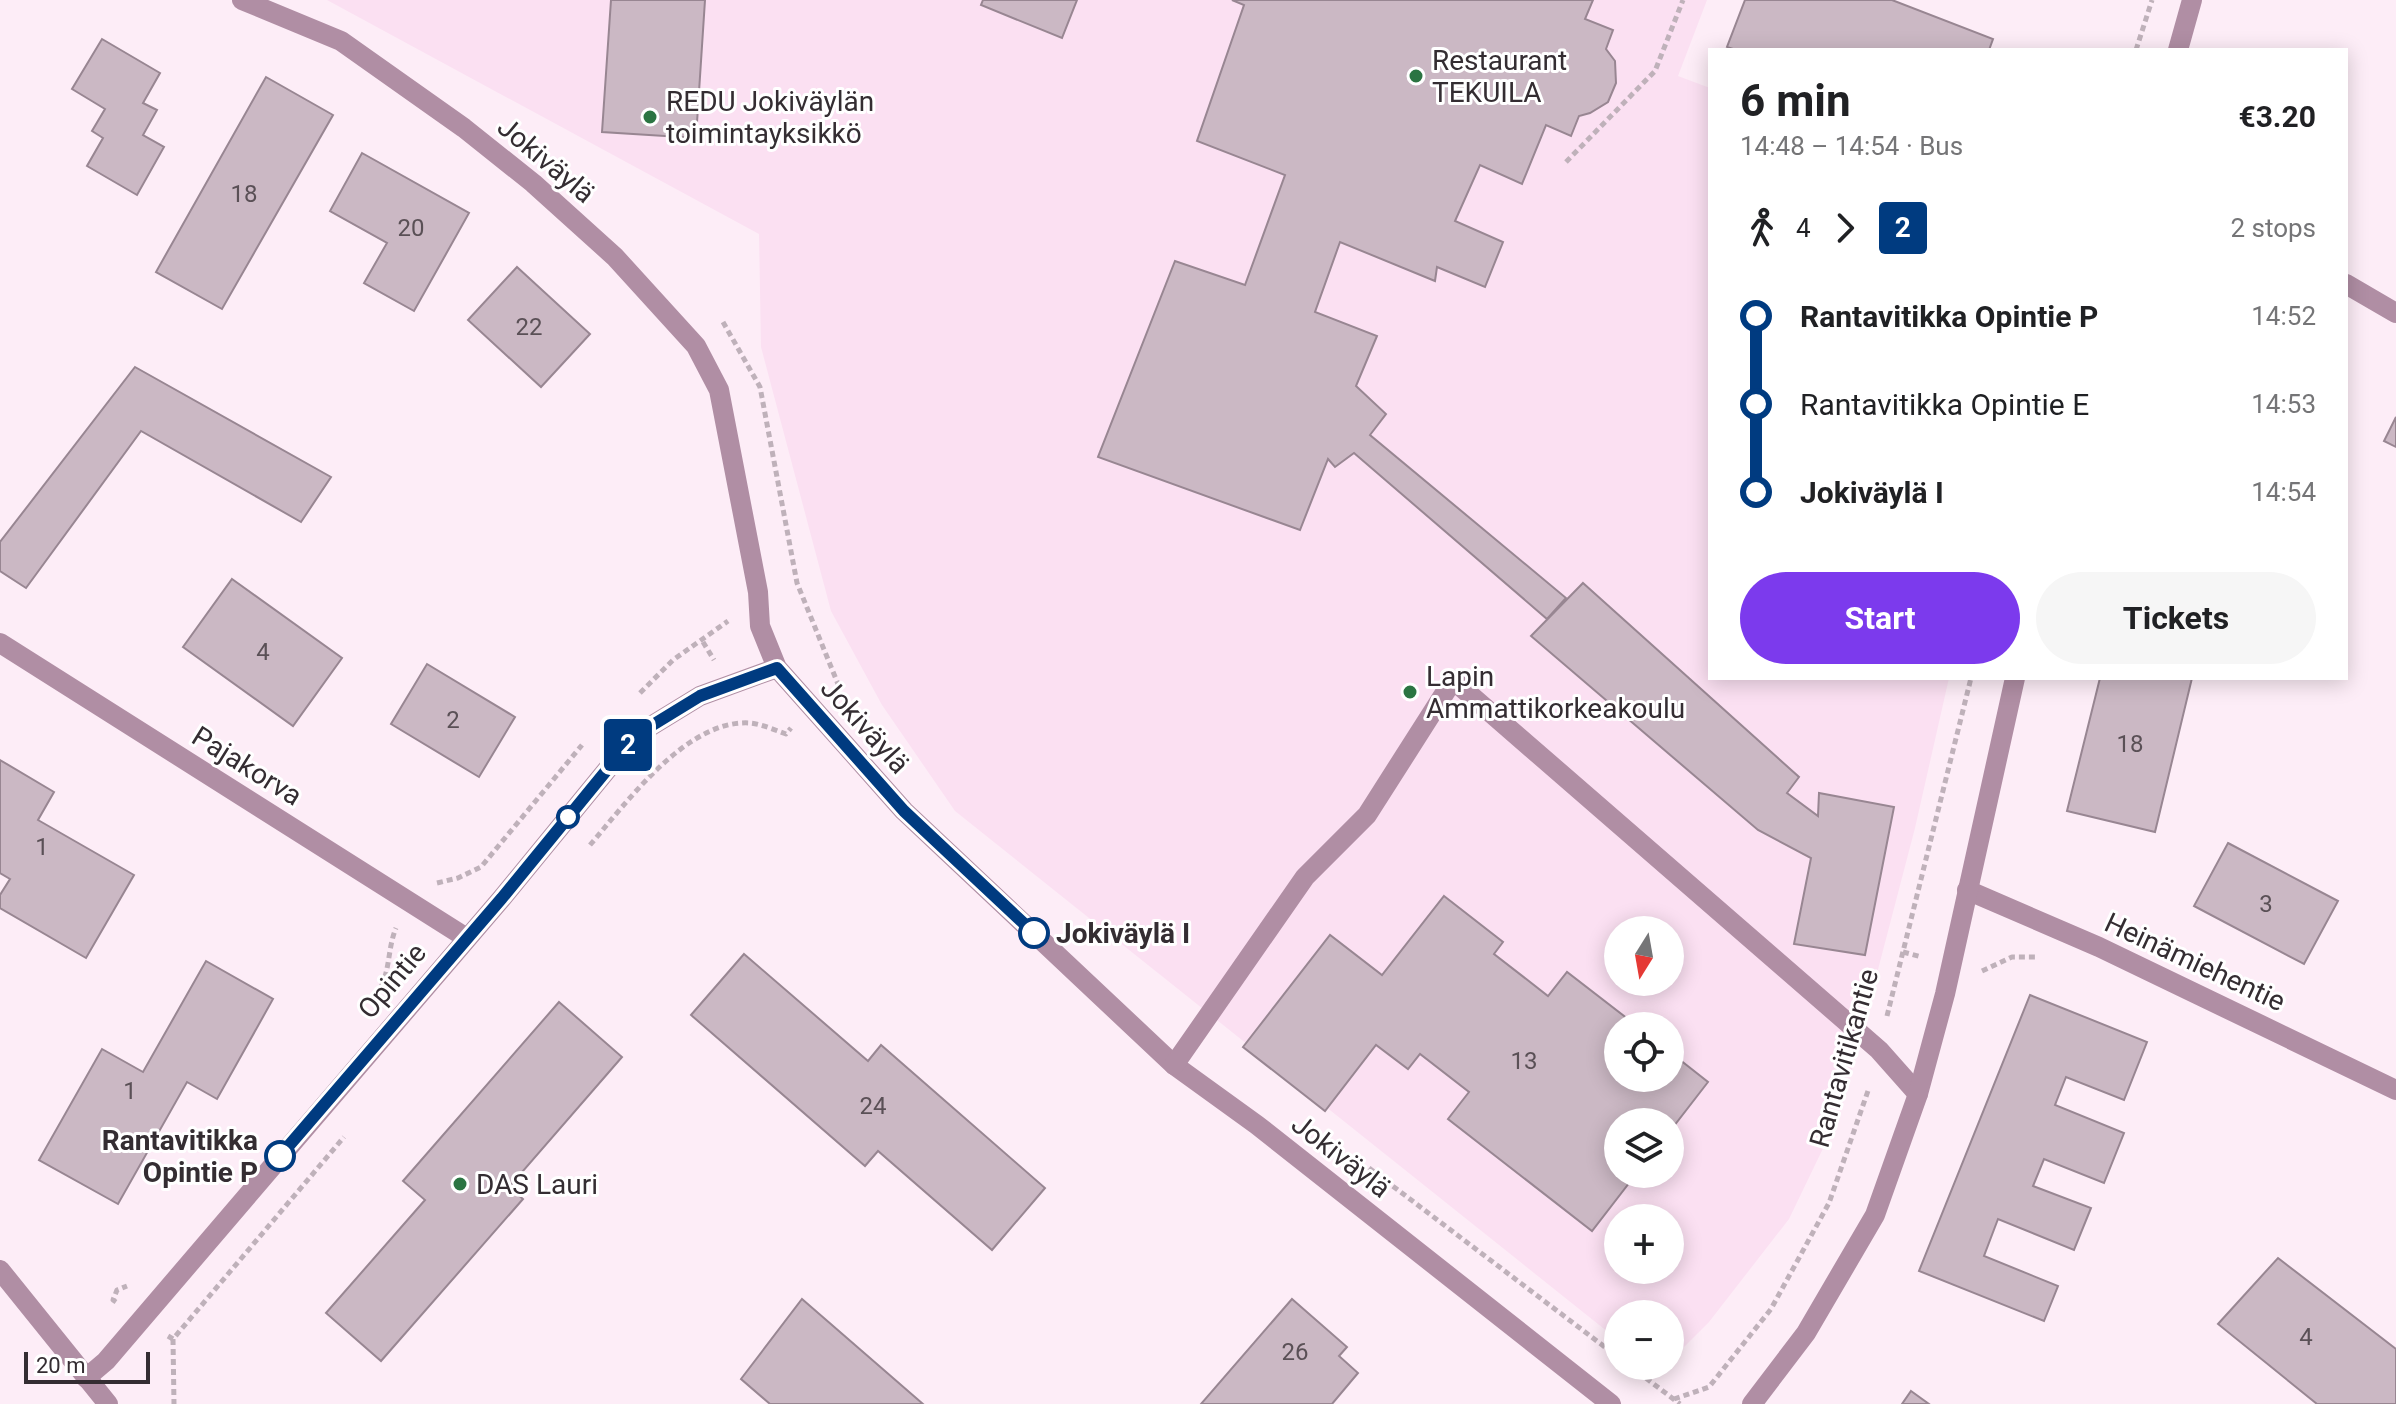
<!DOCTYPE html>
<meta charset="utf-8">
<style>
body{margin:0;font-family:Roboto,sans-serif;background:#f6f6f6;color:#202124;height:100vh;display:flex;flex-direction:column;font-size:30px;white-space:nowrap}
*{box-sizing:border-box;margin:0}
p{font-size:26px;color:#757577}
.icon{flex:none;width:44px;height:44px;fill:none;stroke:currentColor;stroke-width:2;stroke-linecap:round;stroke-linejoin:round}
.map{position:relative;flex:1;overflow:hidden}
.panel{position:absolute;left:1708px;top:48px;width:640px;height:632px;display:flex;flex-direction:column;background:#fff;border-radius:0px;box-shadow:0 4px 20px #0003}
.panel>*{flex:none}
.badge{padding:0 16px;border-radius:6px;font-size:28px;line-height:52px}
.needle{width:52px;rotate:191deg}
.tools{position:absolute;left:1604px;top:916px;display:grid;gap:16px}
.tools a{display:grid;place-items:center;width:80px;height:80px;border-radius:50%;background:#fff;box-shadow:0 4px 20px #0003;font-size:40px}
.scale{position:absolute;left:24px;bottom:20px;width:126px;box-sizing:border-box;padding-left:8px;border:4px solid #342d32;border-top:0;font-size:22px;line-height:28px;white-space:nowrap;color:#342d32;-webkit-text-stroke:6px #fff;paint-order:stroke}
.map>.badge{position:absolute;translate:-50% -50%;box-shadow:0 0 0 4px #fff}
.legs{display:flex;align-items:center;gap:12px;height:88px;padding:0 32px;font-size:26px}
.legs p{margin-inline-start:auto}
.headline{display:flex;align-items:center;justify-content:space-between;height:136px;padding:0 32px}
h1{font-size:44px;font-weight:700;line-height:60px}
.button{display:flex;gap:16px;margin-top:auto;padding:16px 32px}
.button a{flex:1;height:92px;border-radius:48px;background:#7c3aed;color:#fff;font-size:32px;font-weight:700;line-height:92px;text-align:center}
.button a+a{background:#f6f6f6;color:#202124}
ul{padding:0 32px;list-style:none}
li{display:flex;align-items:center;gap:28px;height:88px;font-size:30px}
li i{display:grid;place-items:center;width:12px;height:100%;margin:0 10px;background:currentColor}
li i::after{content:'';width:20px;height:20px;margin:-10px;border:6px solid;border-radius:50%;background:#fff}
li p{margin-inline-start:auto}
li:first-child i{background:linear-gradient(#0000 50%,currentColor 0)}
li:last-child i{background:linear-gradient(currentColor 50%,#0000 0)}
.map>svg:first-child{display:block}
.built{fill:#fbe0f2;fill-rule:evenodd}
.building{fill:#cbb8c4;stroke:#988692;stroke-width:2}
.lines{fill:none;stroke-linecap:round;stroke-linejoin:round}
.path{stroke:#bfb1ba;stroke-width:5;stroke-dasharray:6 4;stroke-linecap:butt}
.minor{stroke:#b08ea4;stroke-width:20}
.line-1-casing{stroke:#fff;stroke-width:18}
.line-1{stroke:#003b80;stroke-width:12}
.poi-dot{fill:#2b7442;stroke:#fff;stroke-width:3}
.stop-1-dot{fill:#fff;stroke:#003b80;stroke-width:4}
.labels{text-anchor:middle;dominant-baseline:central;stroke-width:6;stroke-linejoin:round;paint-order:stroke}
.number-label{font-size:24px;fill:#5a5056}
.poi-label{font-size:28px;fill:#342d32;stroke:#fff;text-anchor:start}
.street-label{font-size:28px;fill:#342d32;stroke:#fff}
.stop-label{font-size:28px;font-weight:bold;fill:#342d32;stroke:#fff;text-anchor:start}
</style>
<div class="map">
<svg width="2396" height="1404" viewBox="0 0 2396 1404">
<rect width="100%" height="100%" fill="#fdedf7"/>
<path class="built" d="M327 0H1707L1678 76 1710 88V678H1949L1915 828 1841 1111 1789 1219 1709 1322 1670 1361V1314H1618V1340L955 811 882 705 831 611 761 347 759 234ZM1618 930H1670V982H1618ZM1618 1026H1670V1078H1618ZM1618 1122H1670V1174H1618ZM1618 1218H1670V1270H1618Z"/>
<g class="building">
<polygon points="611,0 705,0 696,138 602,132"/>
<polygon points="983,0 1077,0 1062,38 981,5"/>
<polygon points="1232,0 1593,0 1585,19 1613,30 1606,49 1615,61 1616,83 1608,102 1590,113 1579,116 1571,136 1546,125 1522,184 1480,165 1455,221 1503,242 1485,287 1437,267 1435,281 1340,242 1315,312 1377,336 1356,386 1386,414 1370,435 1566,598 1547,619 1354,453 1335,467 1328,459 1300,530 1098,457 1175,261 1245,285 1285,175 1197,141 1244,5"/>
<polygon points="1745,0 1892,0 1993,39 1989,50 1736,50 1727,47"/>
<polygon points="102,39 160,73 143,103 157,110 143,135 164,147 137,195 87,166 103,138 92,131 105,109 72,89"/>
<polygon points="266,77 333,115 222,309 156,272"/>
<polygon points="362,153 469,213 414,311 364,283 387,243 330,211"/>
<polygon points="517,267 590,334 541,387 468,320"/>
<polygon points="135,367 331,477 301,522 141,431 26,588 0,571 0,542"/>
<polygon points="2396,417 2396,447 2384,441"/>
<polygon points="232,579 342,658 293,726 183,647"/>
<polygon points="1583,583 1799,777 1787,793 1818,816 1819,793 1894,807 1865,955 1794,944 1811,858 1758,830 1531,636"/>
<polygon points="427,664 515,717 479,777 391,724"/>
<polygon points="2100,678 2192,678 2155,832 2067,811"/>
<polygon points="0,760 54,792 38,820 134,875 86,958 0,908 0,895 10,879 0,873"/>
<polygon points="2228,843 2338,901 2304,964 2194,906"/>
<polygon points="1444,896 1503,942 1494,954 1548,996 1567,972 1637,1026 1618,1026 1618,1078 1670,1078 1670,1052 1708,1082 1670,1131 1670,1122 1618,1122 1618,1174 1636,1174 1592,1231 1448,1119 1469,1092 1420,1054 1408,1069 1376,1045 1325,1111 1243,1047 1330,935 1382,975"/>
<polygon points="744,954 868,1061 881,1045 1045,1188 992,1250 878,1151 865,1166 691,1015"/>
<polygon points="206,961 273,999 217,1099 187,1082 118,1204 39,1160 102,1049 143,1072"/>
<polygon points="2030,995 2147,1042 2124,1100 2066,1077 2055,1105 2124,1133 2104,1183 2044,1159 2033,1186 2091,1208 2074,1250 1998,1219 1984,1256 2058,1286 2044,1321 1919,1271"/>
<polygon points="559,1002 622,1057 509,1187 523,1199 381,1361 326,1313 425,1200 403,1181"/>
<polygon points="2278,1258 2396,1349 2396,1404 2317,1404 2218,1324"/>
<polygon points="802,1299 923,1404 770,1404 741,1379"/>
<polygon points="1292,1299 1347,1347 1339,1356 1358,1373 1332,1404 1201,1404"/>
<polygon points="1911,1391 1929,1404 1902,1404"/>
</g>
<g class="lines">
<g class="path">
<polyline points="2136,50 2152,0"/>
<polyline points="1566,162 1655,71 1683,0"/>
<polyline points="723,322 760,387 797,583 838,684"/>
<polyline points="703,642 714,660"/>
<polyline points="640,693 673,660 728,621"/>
<path d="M590 845C627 802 687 719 750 723 761 724 775 730 786 734L791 728"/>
<polyline points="437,883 458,878 481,867 582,745"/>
<polyline points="1903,952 1922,957"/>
<polyline points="1982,971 2012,957 2036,957"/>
<path d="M381 987C390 969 388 947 396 928"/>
<polyline points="1887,1016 1971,678"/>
<polyline points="1369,1168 1618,1357"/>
<polyline points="116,1302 113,1300 117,1290 127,1286"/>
<polyline points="168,1336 173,1339 344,1137"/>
<polyline points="173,1339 174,1404"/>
<polyline points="1630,1366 1680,1404"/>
<polyline points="1674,1399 1709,1387 1771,1309 1829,1203 1869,1088"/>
</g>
<g class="minor">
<polyline points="242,0 341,41 464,128 533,183 615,257 696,346 719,390 758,592 760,626 777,668 904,811 1174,1065 1257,1125 1611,1404"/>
<polyline points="2178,50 2192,0"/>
<polyline points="2346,284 2396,313"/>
<polyline points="0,643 465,937"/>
<polyline points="1967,890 2099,947 2396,1090"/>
<polyline points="1174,1065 1305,877 1367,815 1453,680 1879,1050 1918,1094"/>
<polyline points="0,1270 108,1404"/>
<polyline points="86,1378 106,1361 502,898 624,749 651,726 700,696 777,668"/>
<polyline points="1752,1404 1806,1333 1875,1215 1918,1094 1945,994 2015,678"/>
</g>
</g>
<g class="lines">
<g class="line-1-casing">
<polyline id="line-1" points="280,1156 502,898 624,749 651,726 700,696 777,668 904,811 1034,933"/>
</g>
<use href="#line-1" class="line-1"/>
</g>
<g class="poi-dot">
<circle cx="1416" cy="76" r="8"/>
<circle cx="650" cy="117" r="8"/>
<circle cx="1410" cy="692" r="8"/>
<circle cx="460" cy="1184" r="8"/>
</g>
<g class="stop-1-dot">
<circle cx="568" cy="817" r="10"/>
<circle cx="1034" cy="933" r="14"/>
<circle cx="280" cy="1156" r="14"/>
</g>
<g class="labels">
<g class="number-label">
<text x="244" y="194">18</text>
<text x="411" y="228">20</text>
<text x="529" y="327">22</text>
<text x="263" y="652">4</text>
<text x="453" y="720">2</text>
<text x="2130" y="744">18</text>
<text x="42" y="847">1</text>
<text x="2266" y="904">3</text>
<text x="1524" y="1061">13</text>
<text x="130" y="1091">1</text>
<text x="873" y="1106">24</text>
<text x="2306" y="1337">4</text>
<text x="1295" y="1352">26</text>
</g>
<g class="poi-label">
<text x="1432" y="60">Restaurant<tspan x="1432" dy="32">TEKUILA</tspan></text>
<text x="666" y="101">REDU Jokiväylän<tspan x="666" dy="32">toimintayksikkö</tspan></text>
<text x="1426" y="676">Lapin<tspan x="1426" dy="32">Ammattikorkeakoulu</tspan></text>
<text x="476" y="1184">DAS Lauri</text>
</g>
<g class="street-label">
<text transform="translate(546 160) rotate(40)">Jokiväylä</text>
<text transform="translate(865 726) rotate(48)">Jokiväylä</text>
<text transform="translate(247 766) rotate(32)">Pajakorva</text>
<text transform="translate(2195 962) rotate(25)">Heinämiehentie</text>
<text transform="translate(392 981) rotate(-50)">Opintie</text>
<text transform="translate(1844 1058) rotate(-74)">Rantavitikantie</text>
<text transform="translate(1341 1156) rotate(38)">Jokiväylä</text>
</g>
<g class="stop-label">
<text x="1056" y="933">Jokiväylä I</text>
<text x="258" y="1140" text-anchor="end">Rantavitikka<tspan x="258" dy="32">Opintie P</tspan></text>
</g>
</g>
</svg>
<div class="tools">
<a><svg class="needle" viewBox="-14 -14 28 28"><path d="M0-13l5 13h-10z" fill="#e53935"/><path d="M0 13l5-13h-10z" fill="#757577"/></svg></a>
<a><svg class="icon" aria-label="locate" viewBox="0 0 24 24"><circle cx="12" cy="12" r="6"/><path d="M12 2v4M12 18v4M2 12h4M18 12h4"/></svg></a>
<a><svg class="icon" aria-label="layers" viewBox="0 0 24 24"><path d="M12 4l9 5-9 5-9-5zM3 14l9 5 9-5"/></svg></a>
<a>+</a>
<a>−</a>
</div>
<div class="scale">20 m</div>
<b class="badge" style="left:628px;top:745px;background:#003b80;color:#fff">2</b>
<section class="panel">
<div class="headline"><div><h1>6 min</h1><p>14:48 – 14:54 · Bus</p></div><b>€3.20</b></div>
<div class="legs"><svg class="icon" aria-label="walk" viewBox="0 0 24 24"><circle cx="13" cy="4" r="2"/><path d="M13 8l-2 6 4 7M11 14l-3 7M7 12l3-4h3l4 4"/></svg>4<svg class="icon" aria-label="forward" viewBox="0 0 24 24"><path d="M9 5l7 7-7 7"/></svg><b class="badge" style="background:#003b80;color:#fff">2</b><p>2 stops</p></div>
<ul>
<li><i style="color:#003b80"></i><b>Rantavitikka Opintie P</b><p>14:52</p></li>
<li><i style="color:#003b80"></i><span>Rantavitikka Opintie E</span><p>14:53</p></li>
<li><i style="color:#003b80"></i><b>Jokiväylä I</b><p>14:54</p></li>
</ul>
<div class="button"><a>Start</a><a>Tickets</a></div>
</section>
</div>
